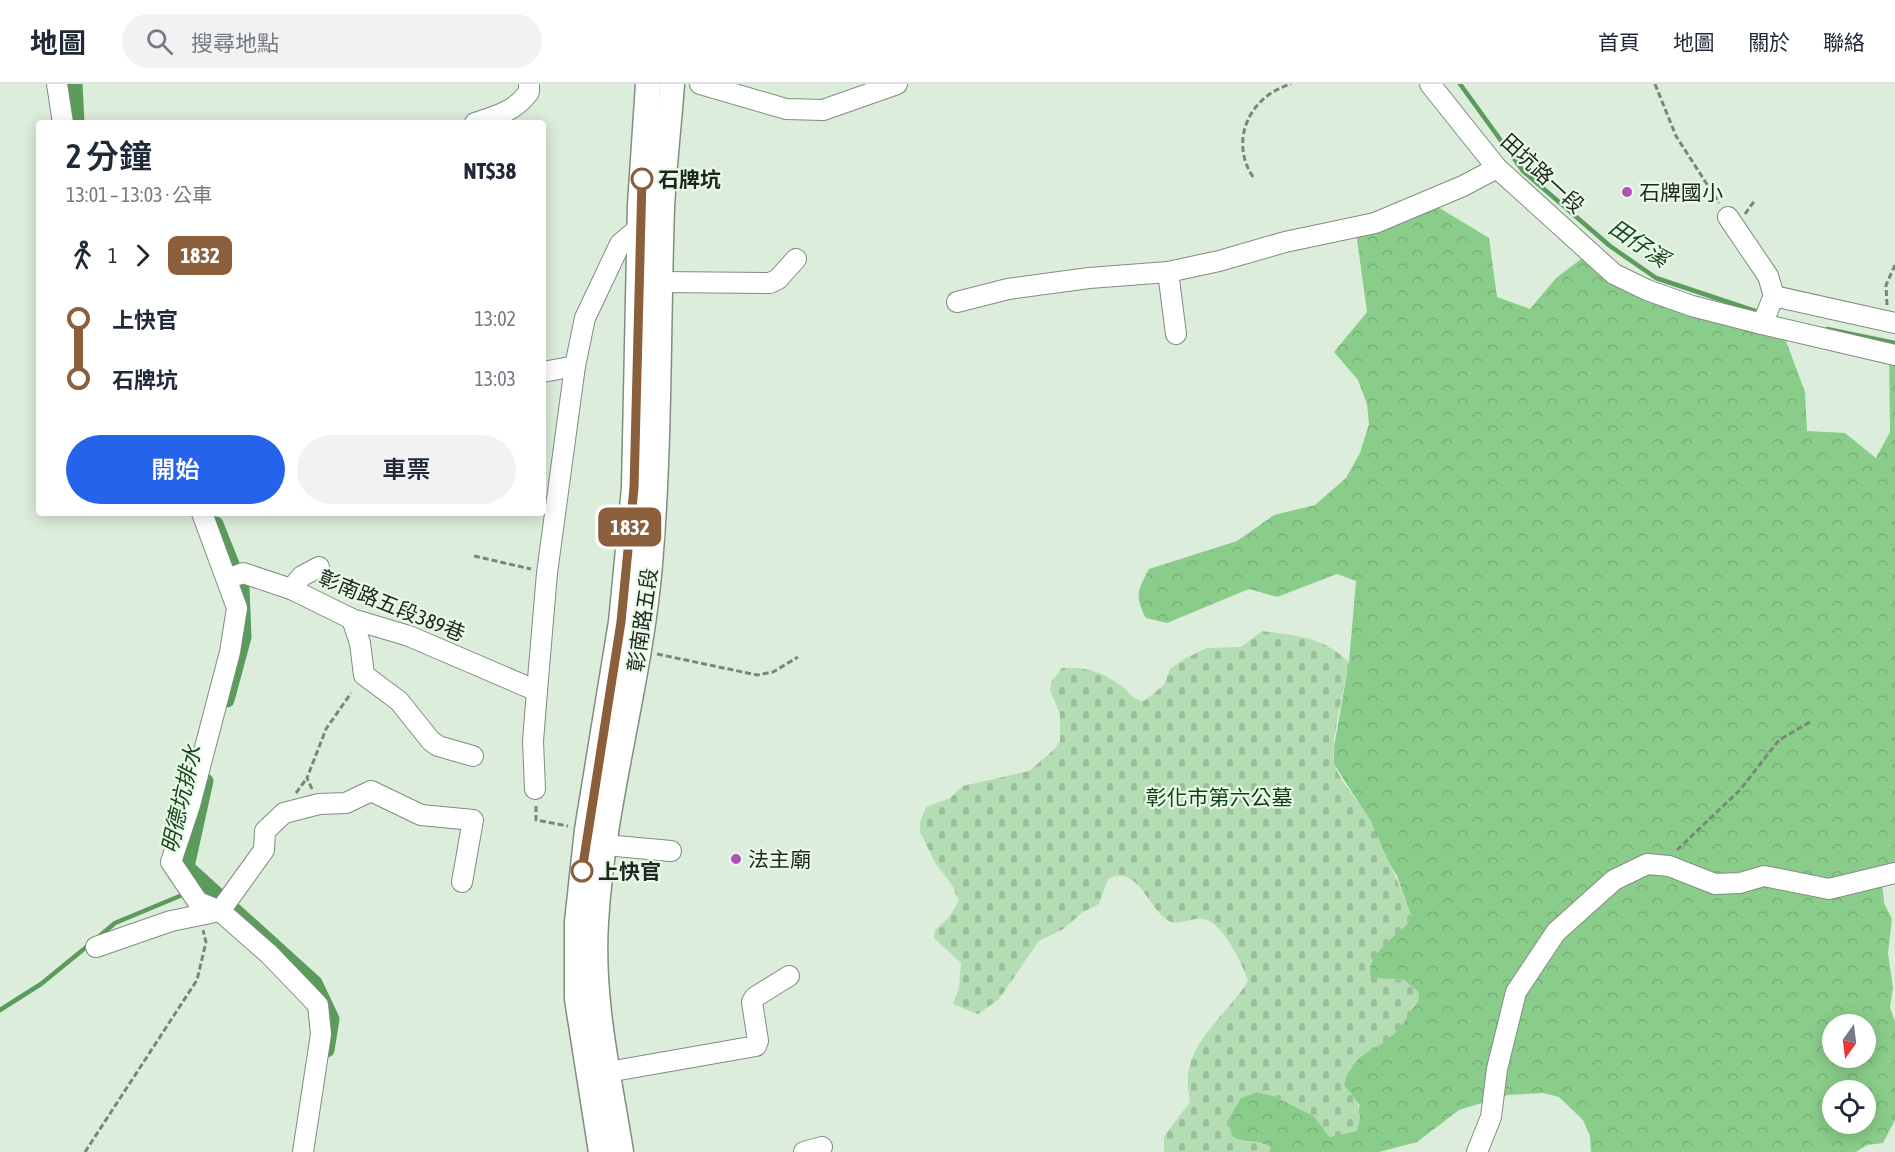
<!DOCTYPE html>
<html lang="zh-TW">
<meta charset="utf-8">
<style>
body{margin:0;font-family:"Asap Condensed","Noto Sans TC",sans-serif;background:#f2f2f3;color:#1f2937;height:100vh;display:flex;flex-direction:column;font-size:22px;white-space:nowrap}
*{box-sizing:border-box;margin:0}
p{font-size:20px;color:#747a83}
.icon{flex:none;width:33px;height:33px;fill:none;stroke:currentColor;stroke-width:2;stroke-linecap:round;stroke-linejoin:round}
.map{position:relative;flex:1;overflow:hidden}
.sheet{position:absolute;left:36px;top:36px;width:510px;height:396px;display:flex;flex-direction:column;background:#fff;border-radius:6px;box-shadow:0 3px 15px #0003}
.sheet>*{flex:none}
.badge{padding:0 12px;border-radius:9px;font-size:21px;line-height:39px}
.needle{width:39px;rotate:194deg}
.tools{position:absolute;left:1822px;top:930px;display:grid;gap:12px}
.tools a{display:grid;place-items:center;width:54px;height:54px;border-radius:50%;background:#fff;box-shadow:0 3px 15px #0003;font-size:30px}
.map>.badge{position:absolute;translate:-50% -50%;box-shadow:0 0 0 3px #fff}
.legs{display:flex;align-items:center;gap:9px;height:66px;padding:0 30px;font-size:20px}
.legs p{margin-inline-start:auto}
.overview{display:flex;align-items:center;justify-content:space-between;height:102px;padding:0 30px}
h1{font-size:33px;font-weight:600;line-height:45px}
.action{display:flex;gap:12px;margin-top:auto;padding:12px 30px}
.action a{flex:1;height:69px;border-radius:36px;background:#2563eb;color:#fff;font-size:24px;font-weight:600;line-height:69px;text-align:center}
.action a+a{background:#f2f2f3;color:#1f2937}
ul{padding:0 30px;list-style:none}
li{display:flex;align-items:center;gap:21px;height:60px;font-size:22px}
li i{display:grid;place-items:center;width:9px;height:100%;margin:0 8px;background:currentColor}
li i::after{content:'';width:15px;height:15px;margin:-8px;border:4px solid;border-radius:50%;background:#fff}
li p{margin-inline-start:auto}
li:first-child i{background:linear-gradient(#0000 50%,currentColor 0)}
li:last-child i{background:linear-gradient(currentColor 50%,#0000 0)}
header{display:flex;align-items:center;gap:36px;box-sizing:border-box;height:84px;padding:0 30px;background:#fff;border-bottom:2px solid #e0e1e3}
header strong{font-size:28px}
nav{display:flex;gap:33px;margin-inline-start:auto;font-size:21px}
.search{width:420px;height:54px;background:#f2f2f3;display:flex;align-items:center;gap:15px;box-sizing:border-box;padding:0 21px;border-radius:33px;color:#747a83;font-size:22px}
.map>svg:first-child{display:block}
.forest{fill:url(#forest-crowns);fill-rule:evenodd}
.cemetery{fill:url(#cemetery-stones)}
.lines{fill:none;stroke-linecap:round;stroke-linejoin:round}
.stream{stroke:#5b9c5d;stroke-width:4.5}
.canal{stroke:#5b9c5d;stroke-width:15}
.minor-casing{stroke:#7f8e7f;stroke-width:22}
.major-casing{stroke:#7f8e7f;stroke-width:27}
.path{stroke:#7b867b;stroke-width:3;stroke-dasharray:6 3;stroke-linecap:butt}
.minor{stroke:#fff;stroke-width:20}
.major{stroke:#fff;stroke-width:24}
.line-1-casing{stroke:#fff;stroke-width:14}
.line-1{stroke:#8b5e3c;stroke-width:9}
.stop-1-dot{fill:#fff;stroke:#8b5e3c;stroke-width:3}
.poi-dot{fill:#b050b8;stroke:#e9fae9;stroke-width:2}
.labels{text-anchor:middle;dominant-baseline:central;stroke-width:4.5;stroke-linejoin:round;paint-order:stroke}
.street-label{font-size:21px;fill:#1f251f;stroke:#e9fae9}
.stop-label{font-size:21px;font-weight:bold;fill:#1f251f;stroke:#e9fae9;text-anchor:start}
.poi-label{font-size:21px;fill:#1f251f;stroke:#e9fae9;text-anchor:start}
.park-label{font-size:21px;fill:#103f14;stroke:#e9fae9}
.water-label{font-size:22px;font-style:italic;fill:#18461b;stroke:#e9fae9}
</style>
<header>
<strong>地圖</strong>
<div class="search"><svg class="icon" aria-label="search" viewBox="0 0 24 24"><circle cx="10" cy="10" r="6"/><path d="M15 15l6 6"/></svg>搜尋地點</div>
<nav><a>首頁</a><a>地圖</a><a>關於</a><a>聯絡</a></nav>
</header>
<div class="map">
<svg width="1895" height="1068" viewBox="0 0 1895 1068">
<defs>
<pattern id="forest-crowns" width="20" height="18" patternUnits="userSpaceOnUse" patternTransform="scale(1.5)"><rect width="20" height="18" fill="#8acd8a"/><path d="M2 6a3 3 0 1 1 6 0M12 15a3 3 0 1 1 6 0" fill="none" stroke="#77b077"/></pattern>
<pattern id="cemetery-stones" width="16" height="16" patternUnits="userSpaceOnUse" patternTransform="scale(1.5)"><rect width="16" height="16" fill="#b5ddb4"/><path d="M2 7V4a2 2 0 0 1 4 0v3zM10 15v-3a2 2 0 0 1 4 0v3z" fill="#9bbe9a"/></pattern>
</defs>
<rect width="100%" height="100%" fill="#dceddc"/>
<path class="forest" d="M1438 123 1489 154 1497 213 1530 225 1556 194 1581 175 1668 216 1780 241 1805 308 1807 347 1845 349 1876 374 1890 348 1889 269 1895 270V784L1881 786 1884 819 1892 835 1888 869 1893 904 1890 923 1895 938V1036L1883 1059 1867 1061 1856 1068H1591L1590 1052 1583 1036 1559 1013 1543 1009 1508 1011 1459 1026 1417 1058 1379 1068H1269L1270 1063C1258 1055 1243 1060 1231 1052L1228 1036 1240 1014 1257 1008 1274 1012 1314 1032 1330 1053 1360 1022 1344 1001C1352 972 1369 966 1393 951L1405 896 1371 894C1363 873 1394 853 1407 840L1411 832 1397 792 1380 763 1371 738 1334 680V663L1349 578 1356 497 1337 490 1277 513 1249 505 1167 539 1146 534C1134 512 1138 506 1149 485L1237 457 1274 431 1315 421 1346 394 1360 369 1369 340 1367 320 1358 296 1334 268 1367 228 1356 148ZM1833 940H1866V974H1833ZM1833 1006H1866V1040H1833Z"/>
<path class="cemetery" d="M1262 547C1298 552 1321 552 1349 578 1345 605 1331 651 1334 677 1336 695 1364 722 1372 740 1385 770 1400 800 1411 832L1407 840C1394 853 1363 874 1371 894L1404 896 1418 907 1419 916C1411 927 1403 942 1393 951 1371 971 1353 967 1344 1001 1358 1020 1364 1023 1357 1047L1330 1053 1314 1032 1274 1012 1257 1008 1241 1014 1228 1036 1232 1052C1243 1060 1258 1056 1270 1063L1269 1068H1164V1052L1190 1018C1189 1009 1187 999 1188 990 1193 953 1230 927 1248 897 1243 881 1222 837 1203 835 1192 833 1177 843 1167 836 1147 822 1137 780 1108 795L1099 820 1083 828 1063 845 1039 857 999 915 978 930 953 920 959 904 961 879 934 854 935 846 949 833 959 817 952 801 936 780 920 748V739L926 723 950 714 963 702 1029 687 1055 665 1060 657V630L1050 606 1052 597 1062 584C1086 582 1106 589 1125 605 1132 611 1134 616 1144 617L1164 601 1170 585 1184 575 1207 564 1241 563Z"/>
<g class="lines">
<g class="stream">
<polyline points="1460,0 1523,87 1610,162 1656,194 1761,229"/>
<polyline points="1827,245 1895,259"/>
<polyline points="195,805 206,801"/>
<polyline points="96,855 115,839 187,809"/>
<polyline points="0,926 41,900 90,860"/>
</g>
<g class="canal">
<polyline points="75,0 77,39"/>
<polyline points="216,440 242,505 244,553 227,616"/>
<polyline points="206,697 187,783 315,899 332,935 327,966"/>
</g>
<g class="minor-casing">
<g id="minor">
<polyline points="57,0 63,39"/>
<polyline points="700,0 786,25 823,26 897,0"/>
<polyline points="1430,0 1497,84 1614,190 1647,206 1692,222 1762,240 1774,212 1895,239"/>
<path d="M475 39C497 32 515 27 529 8V0"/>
<polyline points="1728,133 1768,192 1774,212"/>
<polyline points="1168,188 1176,250"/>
<polyline points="661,198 770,199 778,195 796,175"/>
<polyline points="957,218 1008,205 1089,194 1168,188 1219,177 1285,158 1375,139 1463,102 1497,84"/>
<polyline points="1762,240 1895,271"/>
<polyline points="543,288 575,282"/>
<polyline points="202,429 237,524 230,568 190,721 171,778 198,818 220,827 269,870 318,921 321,950 303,1068"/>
<polyline points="227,495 243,489 291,505 352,535 409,552 537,607 547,489 575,282 585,234 620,160 639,144"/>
<polyline points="291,505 302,492 319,483"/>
<polyline points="352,535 360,559 364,591 399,617 431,657 438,662 473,672"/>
<polyline points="535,705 533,657 537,607"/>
<polyline points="594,752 605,761 671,767"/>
<polyline points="96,863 171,837 220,827 264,766 265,747 284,729 319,720 346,719 371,707 421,731 473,736 462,798"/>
<polyline points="608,988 756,962 758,957 752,918 755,913 789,892"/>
<polyline points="804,1068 822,1063"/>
<polyline points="1477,1068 1491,1033 1497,985 1516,908 1556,848 1614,796 1647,780 1669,782 1715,800 1740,799 1764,792 1829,805 1895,789"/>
</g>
</g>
<g class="major-casing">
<g id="major">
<polyline points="601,1068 577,915 577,838 587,746 621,538 634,404 640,121 648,0"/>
<path d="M621 1068C609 992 591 915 596 838 603 717 640 600 650 480 660 362 658 243 662 124 664 83 669 41 672 0"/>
</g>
</g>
<g class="path">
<polyline points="1655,0 1676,52 1719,119"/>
<path d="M1253 93C1229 57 1249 12 1291 0"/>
<polyline points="1745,130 1755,116"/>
<polyline points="1887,221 1886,201 1895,181"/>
<polyline points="474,472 531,485"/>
<polyline points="657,570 757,591 773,588 798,573"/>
<polyline points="312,705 307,694 326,645 351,609"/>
<polyline points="296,709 307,694"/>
<polyline points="536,722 536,736 568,742"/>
<polyline points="1677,766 1740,706 1779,656 1810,638"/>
<polyline points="85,1068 197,896 206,858 203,846"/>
</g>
<use href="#minor" class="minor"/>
<use href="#major" class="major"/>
</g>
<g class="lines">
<g class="line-1-casing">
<polyline id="line-1" points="582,787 621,538 634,404 642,95"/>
</g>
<use href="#line-1" class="line-1"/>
</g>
<g class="stop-1-dot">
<circle cx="642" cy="95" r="10"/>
<circle cx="582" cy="787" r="10"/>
</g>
<g class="poi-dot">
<circle cx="1627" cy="108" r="6"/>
<circle cx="736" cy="775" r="6"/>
</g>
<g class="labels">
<g class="street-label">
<text transform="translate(1543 89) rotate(43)">田坑路一段</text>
<text transform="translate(392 521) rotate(22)">彰南路五段389巷</text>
<text transform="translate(642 536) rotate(-82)">彰南路五段</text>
</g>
<g class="stop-label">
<text x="658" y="95">石牌坑</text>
<text x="598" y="787">上快官</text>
</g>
<g class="poi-label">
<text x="1639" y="108">石牌國小</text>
<text x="748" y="775">法主廟</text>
</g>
<g class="park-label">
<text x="1219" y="713">彰化市第六公墓</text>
</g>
<g class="water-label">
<text transform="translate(1639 159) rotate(34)">田仔溪</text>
<text transform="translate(181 715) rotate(-77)">明德坑排水</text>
</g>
</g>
</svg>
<div class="tools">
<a><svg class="needle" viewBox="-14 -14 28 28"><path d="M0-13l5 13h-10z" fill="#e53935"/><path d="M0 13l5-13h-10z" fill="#747a83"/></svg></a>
<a><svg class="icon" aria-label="locate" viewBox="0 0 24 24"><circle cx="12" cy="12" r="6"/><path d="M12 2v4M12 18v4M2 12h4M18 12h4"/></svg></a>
</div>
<b class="badge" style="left:630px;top:443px;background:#8b5e3c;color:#fff">1832</b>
<section class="sheet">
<div class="overview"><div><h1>2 分鐘</h1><p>13:01 – 13:03 · 公車</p></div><b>NT$38</b></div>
<div class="legs"><svg class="icon" aria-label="walk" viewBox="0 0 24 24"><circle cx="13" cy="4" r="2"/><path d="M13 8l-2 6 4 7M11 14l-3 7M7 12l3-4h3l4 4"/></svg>1<svg class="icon" aria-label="forward" viewBox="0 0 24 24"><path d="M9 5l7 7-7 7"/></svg><b class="badge" style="background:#8b5e3c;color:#fff">1832</b></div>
<ul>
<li><i style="color:#8b5e3c"></i><b>上快官</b><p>13:02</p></li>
<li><i style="color:#8b5e3c"></i><b>石牌坑</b><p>13:03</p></li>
</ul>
<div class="action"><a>開始</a><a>車票</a></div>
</section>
</div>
